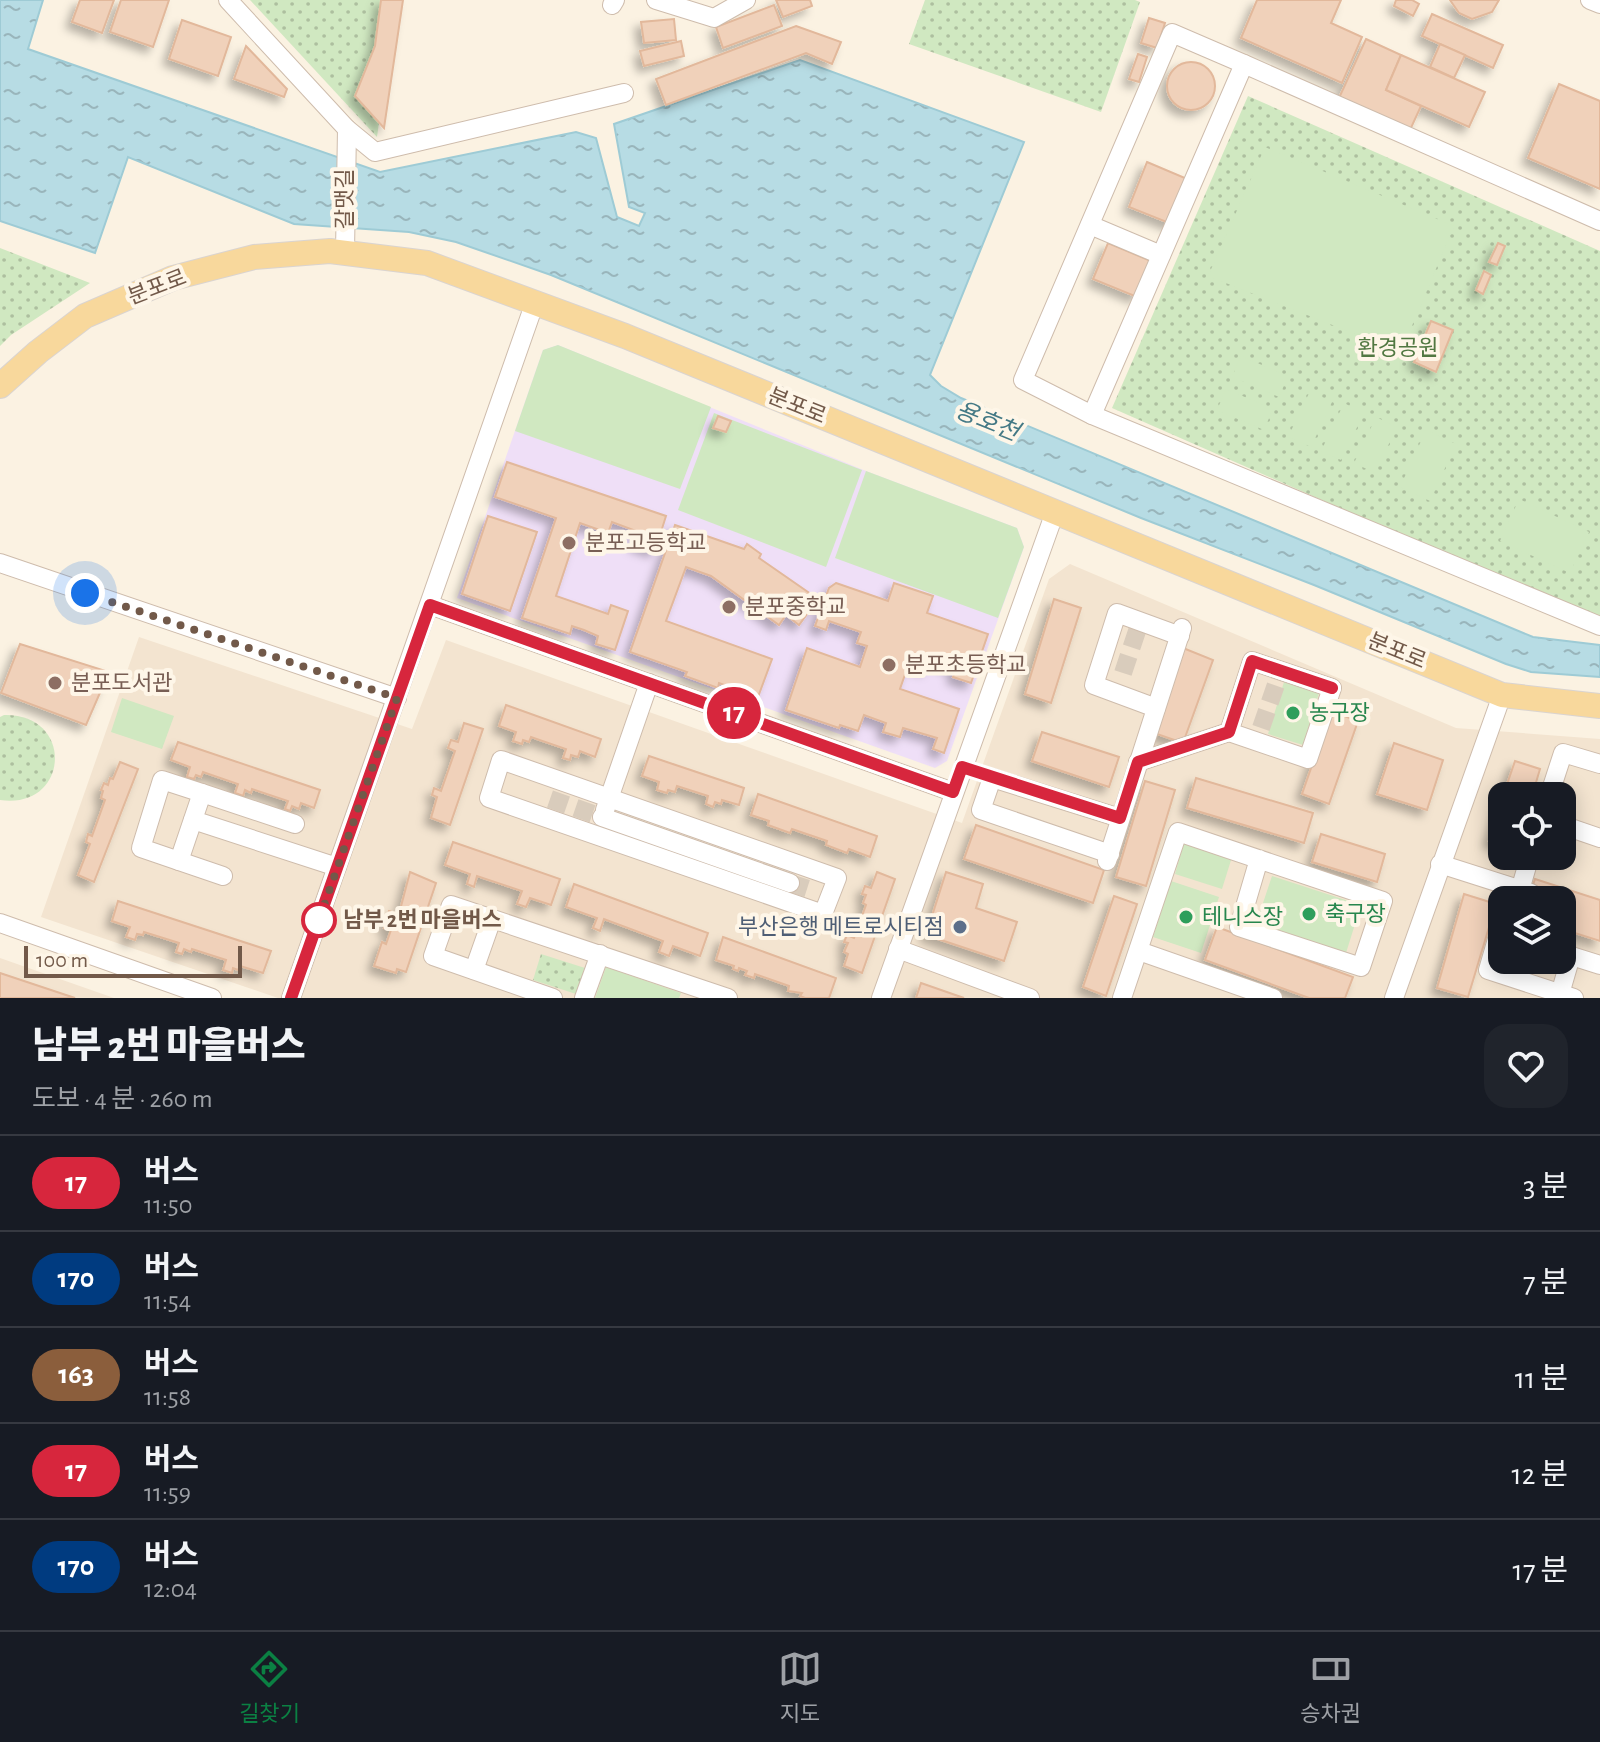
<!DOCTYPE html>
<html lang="ko">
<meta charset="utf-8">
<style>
body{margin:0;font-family:"Alegreya Sans","Noto Sans KR",sans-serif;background:#20242c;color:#f1f3f6;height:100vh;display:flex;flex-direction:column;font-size:30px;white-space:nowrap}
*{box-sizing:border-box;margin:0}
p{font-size:26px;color:#9ea1a6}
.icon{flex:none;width:44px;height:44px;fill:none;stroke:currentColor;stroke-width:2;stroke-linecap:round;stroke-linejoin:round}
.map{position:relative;height:998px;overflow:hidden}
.drawer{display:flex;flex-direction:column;background:#171b24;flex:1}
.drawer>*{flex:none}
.badge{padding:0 16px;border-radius:26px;font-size:28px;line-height:52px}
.tools{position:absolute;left:1488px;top:782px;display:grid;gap:16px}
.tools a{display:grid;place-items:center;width:88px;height:88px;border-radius:16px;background:#171b24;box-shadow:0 4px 20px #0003;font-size:40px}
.scale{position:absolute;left:24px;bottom:20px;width:218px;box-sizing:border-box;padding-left:8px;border:4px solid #725949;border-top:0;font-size:22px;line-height:28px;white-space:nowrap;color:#725949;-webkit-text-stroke:6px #fef6e8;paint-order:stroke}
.you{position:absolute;width:40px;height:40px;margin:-20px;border:6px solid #fff;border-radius:50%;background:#1a73e8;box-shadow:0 0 0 12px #1a73e833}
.map>.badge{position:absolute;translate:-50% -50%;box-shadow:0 0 0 4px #fff}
.round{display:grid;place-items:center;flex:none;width:84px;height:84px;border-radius:24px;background:#20242c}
.summary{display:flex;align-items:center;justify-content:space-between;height:136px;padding:0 32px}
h1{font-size:38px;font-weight:800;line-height:60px}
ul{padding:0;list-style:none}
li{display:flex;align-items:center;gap:24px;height:96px;padding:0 32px;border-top:2px solid #363941}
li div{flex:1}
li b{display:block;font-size:30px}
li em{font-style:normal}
li .badge{min-width:88px;font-weight:700;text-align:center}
.tabs{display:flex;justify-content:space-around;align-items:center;height:112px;border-top:2px solid #363941;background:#171b24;font-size:22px;color:#9ea1a6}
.tabs a{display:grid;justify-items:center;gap:4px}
.tabs .selected{color:#0b8043}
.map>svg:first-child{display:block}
.residential{fill:#f3e4d0;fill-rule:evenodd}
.education{fill:#efdff7}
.grass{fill:url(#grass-dots)}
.pitch{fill:#d0e8c1}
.water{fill:url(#water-ripples);stroke:#9ecbd5;stroke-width:2}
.building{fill:#f0d1ba;stroke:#e2b89b;stroke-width:2;filter:url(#shadow)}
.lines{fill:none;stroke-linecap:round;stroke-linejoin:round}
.minor-tunnel{stroke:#d9ccbc;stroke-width:18;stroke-dasharray:18 9;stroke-linecap:butt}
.minor-casing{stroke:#cebcac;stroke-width:20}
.major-casing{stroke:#dad4d0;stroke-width:26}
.minor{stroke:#fff;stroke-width:18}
.major{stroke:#f8d89c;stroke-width:24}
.line-casing{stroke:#fff;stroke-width:18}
.line{stroke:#d7263d;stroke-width:12}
.walk{stroke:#725949;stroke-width:8;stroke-dasharray:0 14.4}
.education-dot{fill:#8d6e63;stroke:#fef6e8;stroke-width:3}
.leisure-dot{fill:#2e9e5b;stroke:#fef6e8;stroke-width:3}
.stop-dot{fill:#fff;stroke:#d7263d;stroke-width:4}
.service-dot{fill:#5c6f8a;stroke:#fef6e8;stroke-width:3}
.labels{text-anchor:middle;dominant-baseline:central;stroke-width:8;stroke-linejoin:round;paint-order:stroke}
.street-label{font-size:22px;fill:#725949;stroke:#fef6e8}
.park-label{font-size:22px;fill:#517842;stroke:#fef6e8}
.education-label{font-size:22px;fill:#785e54;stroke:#fef6e8;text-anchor:start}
.leisure-label{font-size:22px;fill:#27864d;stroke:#fef6e8;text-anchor:start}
.stop-label{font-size:22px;font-weight:bold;fill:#725949;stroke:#fef6e8;text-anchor:start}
.service-label{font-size:22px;fill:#4e5e75;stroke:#fef6e8;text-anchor:end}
.water-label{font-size:24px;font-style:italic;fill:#447985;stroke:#fef6e8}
</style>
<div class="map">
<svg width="1600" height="998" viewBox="0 0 1600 998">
<defs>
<pattern id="grass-dots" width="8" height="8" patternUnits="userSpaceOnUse" patternTransform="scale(2)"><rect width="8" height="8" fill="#d0e8c1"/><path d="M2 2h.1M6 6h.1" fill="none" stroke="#adbf9f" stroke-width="1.8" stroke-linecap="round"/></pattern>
<pattern id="water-ripples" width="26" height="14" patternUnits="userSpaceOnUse" patternTransform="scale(2)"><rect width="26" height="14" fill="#b7dce4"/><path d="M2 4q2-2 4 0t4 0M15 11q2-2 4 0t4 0" fill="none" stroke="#99b5bb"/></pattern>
<filter id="shadow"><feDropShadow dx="-6" dy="6" stdDeviation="4" flood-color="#0004"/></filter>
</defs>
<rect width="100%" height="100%" fill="#fbf2e2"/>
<g class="residential">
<path d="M1070 564 1456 728 1600 739V998H278L41 917 139 637 412 729 446 640 962 823 1049 579ZM1502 796H1562V856H1502ZM1502 900H1562V960H1502Z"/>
<polygon points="0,958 114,998 0,998"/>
</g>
<polygon class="education" points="558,345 866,471 1017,528 1024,547 947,761 935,768 457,598 543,350"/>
<g class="grass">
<polygon points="250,0 396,0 377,137"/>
<polygon points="925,0 1135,0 1140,2 1101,112 909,44"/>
<polygon points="1248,96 1600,251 1600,622 1112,408"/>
<polygon points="0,248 90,283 11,335 0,346"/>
<path d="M4 715C75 713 70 810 0 800V717Z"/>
<polygon points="541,954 585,968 576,994 533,980"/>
</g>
<g class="pitch">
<polygon points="1265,147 1454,226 1401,352 1208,276"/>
<polygon points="558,345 711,407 680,489 515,431 543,350"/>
<polygon points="1241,356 1288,376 1279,397 1232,377"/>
<polygon points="1226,389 1273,409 1264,430 1217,410"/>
<polygon points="1310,391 1332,402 1311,447 1288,437"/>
<polygon points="1344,403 1364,413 1341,460 1321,451"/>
<polygon points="714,413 862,470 826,567 678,510"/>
<polygon points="1376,417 1397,427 1375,473 1354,463"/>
<polygon points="1426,430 1456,444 1430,501 1400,487"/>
<polygon points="866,471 1017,528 1024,547 998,618 835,558"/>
<polygon points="1519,499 1589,532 1570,573 1500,541"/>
<polygon points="1284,682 1319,693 1303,745 1268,734"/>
<polygon points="122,698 174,716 162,749 111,732"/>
<polygon points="1184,842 1232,857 1222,889 1175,874"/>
<polygon points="1272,876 1361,905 1346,953 1256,924"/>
<polygon points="1171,881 1219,897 1201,953 1153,937"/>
<polygon points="606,967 681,993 679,998 595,998"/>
</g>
<polygon class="water" points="0,0 43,0 28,49 380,172 576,132 596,138 617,217 639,226 645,213 629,207 614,124 800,60 1024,142 930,375 941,386 961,398 1533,637 1600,645 1600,677 1531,672 1506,664 1314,585 1141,518 551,275 456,242 409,232 294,224 128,157 95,253 0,221"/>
<g class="building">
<polygon points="80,0 114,0 102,33 72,22"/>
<polygon points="121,0 169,0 153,47 110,32"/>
<polygon points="381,0 403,0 384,128 355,96 375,46"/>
<polygon points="776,0 810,0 812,6 783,17"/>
<polygon points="1257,0 1341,0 1331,23 1362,37 1342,83 1241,38"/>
<polygon points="1396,0 1412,0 1419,4 1413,16 1394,6"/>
<polygon points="1450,0 1499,0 1492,12 1472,19 1459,13"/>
<polygon points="774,5 782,26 723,48 716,27"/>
<polygon points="1432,14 1503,45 1493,68 1422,36"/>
<polygon points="1149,18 1165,23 1157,48 1141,43"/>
<polygon points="674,19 676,40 644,43 641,22"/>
<polygon points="182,20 231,37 218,76 169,59"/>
<polygon points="796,26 841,42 832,64 806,53 666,105 656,79"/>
<polygon points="1366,39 1401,55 1386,90 1421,106 1410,130 1339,98"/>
<polygon points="681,41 684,56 644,66 640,51"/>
<polygon points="1440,44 1465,55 1454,78 1430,67"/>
<polygon points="246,46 287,89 284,97 234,79"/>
<polygon points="1138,54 1147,57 1139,82 1129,79"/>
<polygon points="1401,55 1485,92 1469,127 1386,90"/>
<circle cx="1191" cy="86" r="24"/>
<polygon points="1559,84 1600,101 1600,189 1528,158"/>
<polygon points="1147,162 1192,181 1174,225 1129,207"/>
<polygon points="1108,243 1151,261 1137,297 1093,279"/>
<polygon points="1498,243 1505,246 1497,265 1489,262"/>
<polygon points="1484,271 1491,275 1483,294 1476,290"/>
<polygon points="1431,321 1453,330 1436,372 1414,362"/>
<polygon points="718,416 731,421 726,432 713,428"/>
<polygon points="507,462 666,516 655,551 635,544 639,532 612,522 608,533 580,523 556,596 608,614 611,605 628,611 615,650 596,644 598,636 584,630 572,626 570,634 522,618 556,518 495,497"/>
<polygon points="488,516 537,532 510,611 462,594"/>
<polygon points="675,525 744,549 747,544 761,554 759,558 818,599 799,625 786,615 779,625 711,576 686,567 666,621 772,659 758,697 719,683 718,688 685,676 687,672 630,652"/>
<polygon points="836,583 888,601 894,583 933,596 927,613 988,634 971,683 953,677 956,668 931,659 927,669 909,663 900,689 959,709 944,753 933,749 937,738 903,728 900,737 883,732 886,723 864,715 858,731 840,725 839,728 786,710 807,648 860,667 867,646 857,643 861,632 829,621 826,630 815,626 829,588"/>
<polygon points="1054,599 1081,608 1051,703 1025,694"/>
<polygon points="20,644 109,672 86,725 1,693"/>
<polygon points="1183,648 1213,660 1183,743 1154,733"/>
<polygon points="506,705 601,739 595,757 580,751 578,757 571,755 570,760 563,758 566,749 531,737 529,742 523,740 522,744 513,741 516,732 499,726"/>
<polygon points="1331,711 1358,721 1329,804 1302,794"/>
<polygon points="464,723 483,729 450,825 431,818 437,797 432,795 434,788 441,791 455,751 448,748 451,740 458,742"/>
<polygon points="1042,732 1119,757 1109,787 1032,761"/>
<polygon points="178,742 320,790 314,808 301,803 299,809 292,806 290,811 285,809 288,801 252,789 251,793 245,790 243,796 238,794 235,793 238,784 203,772 201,777 196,775 194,779 187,777 190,767 171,760"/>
<polygon points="1394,743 1443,760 1427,810 1377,794"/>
<polygon points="649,756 744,788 739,805 722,800 721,804 715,802 713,807 706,804 708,796 677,786 675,792 668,790 667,793 657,790 659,782 642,776"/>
<polygon points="1515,761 1540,769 1532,796 1503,796"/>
<polygon points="120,762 138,769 94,882 78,875 90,844 86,842 88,834 92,836 105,800 101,798 103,791 101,790 104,783 108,785 110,778 113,779"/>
<polygon points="1196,778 1313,813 1304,843 1187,808"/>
<polygon points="1145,781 1175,790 1146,886 1116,877"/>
<polygon points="758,794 877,836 870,857 849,849 847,853 826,845 827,841 792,829 790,833 768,825 769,821 751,815"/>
<polygon points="1502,800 1502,846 1489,841"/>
<polygon points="976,825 1104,870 1093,903 964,859"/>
<polygon points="1321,834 1385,854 1377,882 1312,862"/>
<polygon points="453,842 560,879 551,905 530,898 526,907 517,904 522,891 477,876 474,887 467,884 470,874 445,865"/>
<polygon points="410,872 436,883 406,972 397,969 396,973 374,966 382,942 386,944 391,930 384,928 389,911 399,914"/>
<polygon points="877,872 895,879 862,973 844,966 848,954 844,952 848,943 844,942 847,935 854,938 866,905 863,903 866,895 862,894 865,886 871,888"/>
<polygon points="946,872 983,884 976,908 1017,922 1004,961 926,935"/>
<polygon points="1535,879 1600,900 1600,941 1562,929 1562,900 1528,900"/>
<polygon points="574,884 708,933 700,956 673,946 669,956 659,952 663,941 604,919 600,931 593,928 597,918 566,907"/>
<polygon points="1464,894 1496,904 1468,997 1437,988"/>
<polygon points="1114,896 1137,904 1106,996 1083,987"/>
<polygon points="118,901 271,951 263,973 240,966 238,970 233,968 232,973 223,970 226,960 192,949 191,952 184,949 182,954 176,952 179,943 144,932 143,935 137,934 135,940 126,937 130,927 112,921"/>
<polygon points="1217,927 1353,977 1345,998 1309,998 1205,960"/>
<polygon points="723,937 836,978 829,998 805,998 800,996 802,993 788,991 789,986 755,974 754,978 745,975 747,971 739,968 738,971 733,969 734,966 716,960"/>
<polygon points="0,973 75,998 0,998"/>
<polygon points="921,983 964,998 916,998"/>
</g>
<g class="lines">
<g class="minor-tunnel">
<polyline points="1123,673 1140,622"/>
<polyline points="1261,728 1281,670"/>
<polyline points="550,799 602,817"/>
<polyline points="790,883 815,891"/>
</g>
<g class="minor-casing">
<g id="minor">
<polyline points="228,0 347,129 345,252"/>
<polyline points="656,0 714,18 746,0"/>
<polyline points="1590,0 1600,4"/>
<polyline points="612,5 615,0"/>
<polyline points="347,129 375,152 624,93"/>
<polyline points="1600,221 1244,64 1092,415 1600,626"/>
<polyline points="1090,225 1161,255"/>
<polyline points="1092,415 1023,380 1172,33 1244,64"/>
<polyline points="0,563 397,698"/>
<polyline points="430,605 953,792"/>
<polygon points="1252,661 1332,688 1308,759 1229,732"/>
<polyline points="1156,708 1094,685 1117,613 1180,636"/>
<polygon points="501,760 837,878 823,914 489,798"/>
<polyline points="1138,762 1229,732"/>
<polyline points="1549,796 1563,753 1600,764"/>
<polyline points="605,810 649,683"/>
<polyline points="602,817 790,883"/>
<polyline points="193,820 337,867"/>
<polyline points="1562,825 1600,838"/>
<polyline points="1110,854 981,810 992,778 1120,818"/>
<polyline points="179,861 141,848 162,780 202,793"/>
<polyline points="1107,861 1182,628"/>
<polyline points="1440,864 1531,893"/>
<polyline points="223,876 179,861 202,793 295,824"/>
<polyline points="1520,890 1530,856"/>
<polyline points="1502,922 1488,970 1574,998"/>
<polyline points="0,923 212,998"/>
<polyline points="898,949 1030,998"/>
<polyline points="1139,951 1273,998"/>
<polyline points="1562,953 1600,965"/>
<polyline points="474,970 492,919"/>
<polyline points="1560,994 1571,956"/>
<polyline points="291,998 535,302"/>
<polyline points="553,998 433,956 451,905 728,998"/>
<polyline points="584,998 600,954"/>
<polyline points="881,998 1055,512"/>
<polyline points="1122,998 1178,832 1383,901 1361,967 1239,927 1259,859"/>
<polyline points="1394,998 1502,695"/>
</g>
</g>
<g class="major-casing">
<polyline id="major" points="0,386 38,352 85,316 173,278 254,257 330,251 427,263 625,336 1502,695 1600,706"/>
</g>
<use href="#minor" class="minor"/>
<use href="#major" class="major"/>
</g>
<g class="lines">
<g class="line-casing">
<polyline id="line" points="291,998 430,605 953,792 962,767 1120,818 1138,762 1229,732 1252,661 1332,688"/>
</g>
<use href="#line" class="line"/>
<polyline class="walk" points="85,593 397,698 319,920"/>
</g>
<g class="education-dot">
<circle cx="569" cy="543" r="8"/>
<circle cx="729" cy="607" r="8"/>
<circle cx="889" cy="665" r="8"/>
<circle cx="55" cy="683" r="8"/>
</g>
<g class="leisure-dot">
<circle cx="1293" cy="713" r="8"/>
<circle cx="1309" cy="914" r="8"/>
<circle cx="1186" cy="917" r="8"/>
</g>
<circle class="stop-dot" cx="319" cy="920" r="16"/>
<circle class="service-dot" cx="960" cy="927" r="8"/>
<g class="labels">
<g class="street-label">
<text transform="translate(345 199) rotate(-90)">갈맷길</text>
<text transform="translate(157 287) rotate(-21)">분포로</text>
<text transform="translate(797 406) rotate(22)">분포로</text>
<text transform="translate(1397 651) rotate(22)">분포로</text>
</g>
<g class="park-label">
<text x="1398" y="348">환경공원</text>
</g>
<g class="education-label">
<text x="585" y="543">분포고등학교</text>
<text x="745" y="607">분포중학교</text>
<text x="905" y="665">분포초등학교</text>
<text x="71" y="683">분포도서관</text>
</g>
<g class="leisure-label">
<text x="1309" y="713">농구장</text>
<text x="1325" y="914">축구장</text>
<text x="1202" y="917">테니스장</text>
</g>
<g class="stop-label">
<text x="343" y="920">남부 2번 마을버스</text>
</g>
<g class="service-label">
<text x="944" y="927">부산은행 메트로시티점</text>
</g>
<g class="water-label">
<text transform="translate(987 422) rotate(22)">용호천</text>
</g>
</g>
</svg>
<div class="tools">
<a><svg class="icon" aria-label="locate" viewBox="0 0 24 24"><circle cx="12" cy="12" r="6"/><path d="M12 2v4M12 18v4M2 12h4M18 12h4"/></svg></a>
<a><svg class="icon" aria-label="layers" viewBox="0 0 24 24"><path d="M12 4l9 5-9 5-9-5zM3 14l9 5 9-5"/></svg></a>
</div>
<div class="scale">100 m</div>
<div class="you" style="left:85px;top:593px"></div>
<b class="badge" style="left:734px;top:713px;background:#d7263d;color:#fff">17</b>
</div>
<section class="drawer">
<div class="summary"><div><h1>남부 2번 마을버스</h1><p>도보 · 4 분 · 260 m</p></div><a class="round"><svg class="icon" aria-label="heart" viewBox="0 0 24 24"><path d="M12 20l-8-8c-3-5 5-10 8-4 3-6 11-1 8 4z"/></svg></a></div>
<ul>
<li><span class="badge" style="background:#d7263d;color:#fff">17</span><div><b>버스</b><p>11:50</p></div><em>3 분</em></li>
<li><span class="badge" style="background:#003b80;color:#fff">170</span><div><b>버스</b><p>11:54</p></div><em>7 분</em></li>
<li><span class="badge" style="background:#8b5e3c;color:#fff">163</span><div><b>버스</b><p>11:58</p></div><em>11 분</em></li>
<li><span class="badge" style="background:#d7263d;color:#fff">17</span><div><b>버스</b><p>11:59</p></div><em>12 분</em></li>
<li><span class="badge" style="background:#003b80;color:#fff">170</span><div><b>버스</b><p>12:04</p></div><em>17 분</em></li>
</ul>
</section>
<nav class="tabs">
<a class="selected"><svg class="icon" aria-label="directions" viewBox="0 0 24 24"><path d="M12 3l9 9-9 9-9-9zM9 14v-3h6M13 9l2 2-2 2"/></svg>길찾기</a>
<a><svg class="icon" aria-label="map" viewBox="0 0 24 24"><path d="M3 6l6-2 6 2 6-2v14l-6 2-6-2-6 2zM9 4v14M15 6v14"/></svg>지도</a>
<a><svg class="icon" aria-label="tickets" viewBox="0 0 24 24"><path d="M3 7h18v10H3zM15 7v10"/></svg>승차권</a>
</nav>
